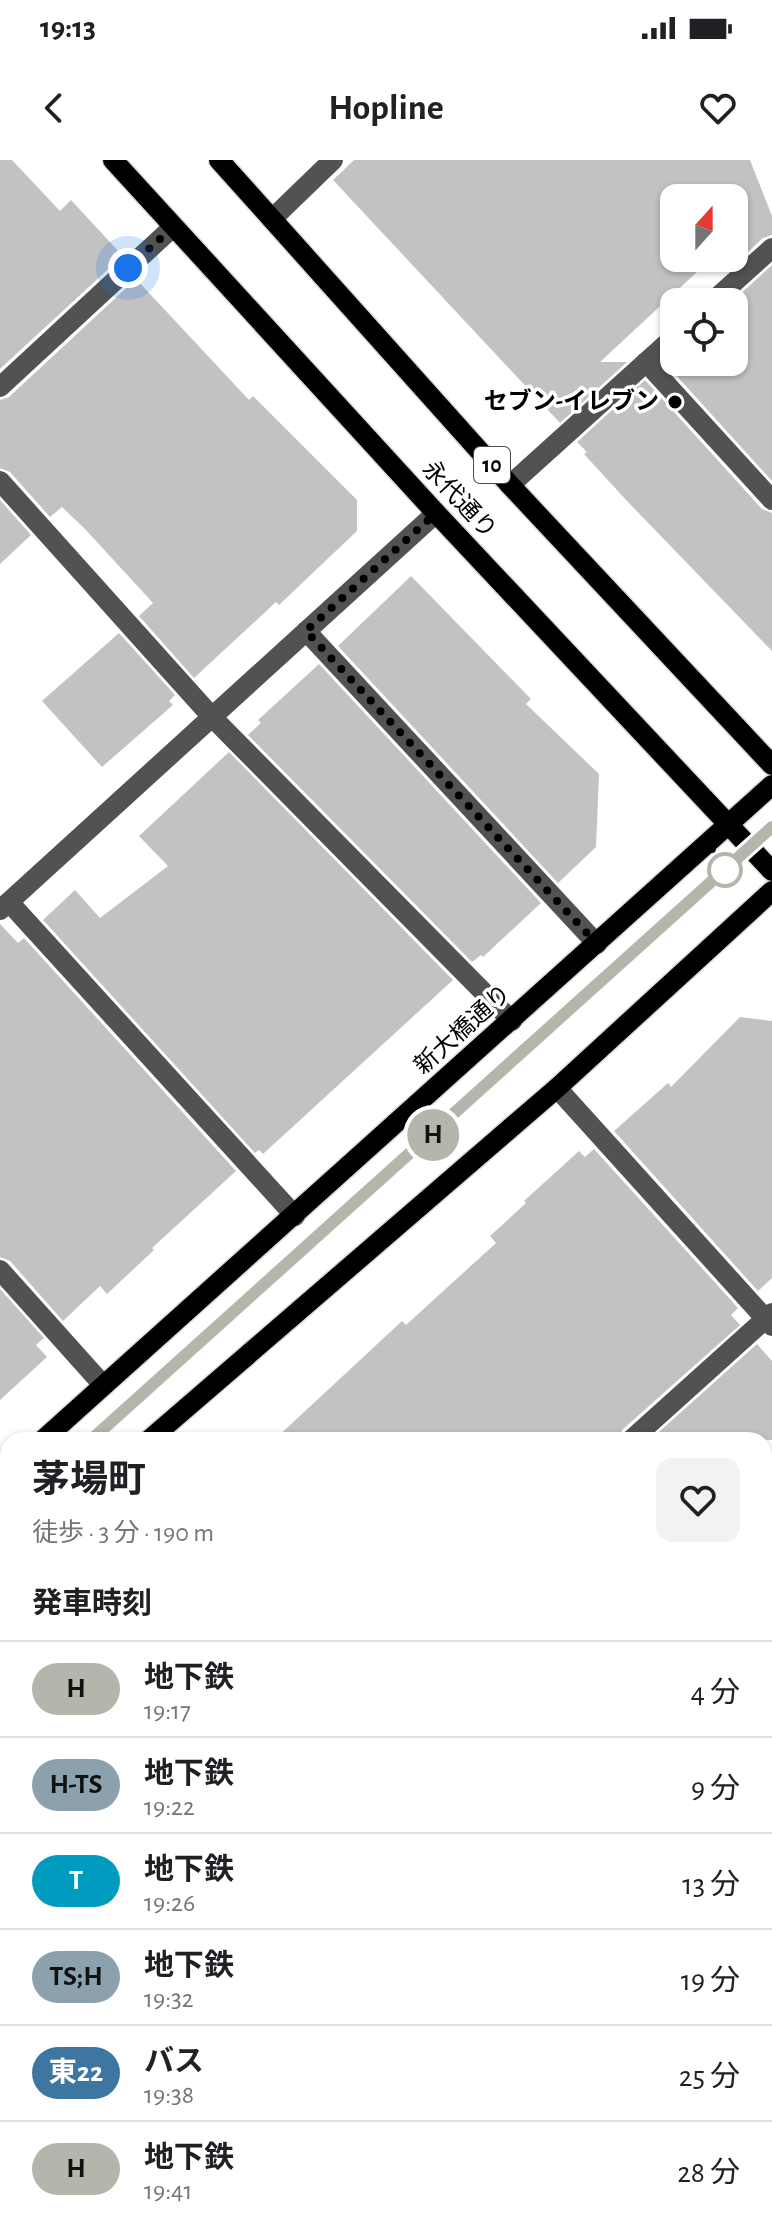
<!DOCTYPE html>
<html lang="ja">
<meta charset="utf-8">
<style>
body{margin:0;font-family:"Alegreya Sans","Noto Sans JP",sans-serif;background:#f2f2f2;color:#202124;height:100vh;display:flex;flex-direction:column;font-size:30px;white-space:nowrap}
*{box-sizing:border-box;margin:0}
p{font-size:26px;color:#757577}
.icon{flex:none;width:44px;height:44px;fill:none;stroke:currentColor;stroke-width:2;stroke-linecap:round;stroke-linejoin:round}
.map{position:relative;flex:1;overflow:hidden}
.panel{position:absolute;left:0px;top:1272px;width:772px;height:802px;display:flex;flex-direction:column;background:#fff;border-radius:24px 24px 0 0;box-shadow:0 2px 6px #0004}
.panel>*{flex:none}
.badge{padding:0 16px;border-radius:26px;font-size:28px;line-height:52px}
.needle{width:52px;rotate:21deg}
.fabs{position:absolute;left:660px;top:24px;display:grid;gap:16px}
.fabs a{display:grid;place-items:center;width:88px;height:88px;border-radius:16px;background:#fff;box-shadow:0 2px 6px #0004;font-size:40px}
.you{position:absolute;width:40px;height:40px;margin:-20px;border:6px solid #fff;border-radius:50%;background:#1a73e8;box-shadow:0 0 0 12px #1a73e833}
.map>.badge{position:absolute;translate:-50% -50%;box-shadow:0 0 0 4px #fff}
h2{padding:0 32px;font-size:30px;line-height:72px}
.round{display:grid;place-items:center;flex:none;width:84px;height:84px;border-radius:16px;background:#f2f2f2}
.headline{display:flex;align-items:center;justify-content:space-between;height:136px;padding:0 32px}
h1{font-size:38px;font-weight:700;line-height:60px}
ul{padding:0;list-style:none}
li{display:flex;align-items:center;gap:24px;height:96px;padding:0 32px;border-top:2px solid #e0e0e0}
li div{flex:1}
li b{display:block;font-size:30px}
li em{font-style:normal}
li .badge{min-width:88px;font-weight:700;text-align:center}
.status{display:flex;justify-content:space-between;align-items:center;height:56px;padding:0 40px;background:#fff;direction:ltr}
.status svg{height:22px;fill:currentColor}
header{display:flex;justify-content:space-between;align-items:center;height:104px;padding:0 32px;background:#fff;font-size:36px;font-weight:700}
.map>svg:first-child{display:block}
.water{fill:#a0a0a0}
.building{fill:#c2c2c2}
.lines{fill:none;stroke-linecap:round;stroke-linejoin:round}
.major-casing{stroke:#dbdbdb;stroke-width:23}
.minor{stroke:#525252;stroke-width:20}
.major{stroke:#000;stroke-width:20}
.line-casing{stroke:#fff;stroke-width:18}
.line{stroke:#b5b5ac;stroke-width:12}
.walk{stroke:#000;stroke-width:8;stroke-dasharray:0 14.4}
.poi-dot{fill:#000;stroke:#fff;stroke-width:3}
.stop-dot{fill:#fff;stroke:#b5b5ac;stroke-width:4}
.labels{text-anchor:middle;dominant-baseline:central;stroke-width:7;stroke-linejoin:round;paint-order:stroke}
.shield{fill:#fff;stroke:#4c4c4c;stroke-width:2}
.shield-label{font-size:22px;font-weight:bold;fill:#000}
.poi-label{font-size:24px;font-weight:bold;fill:#000;stroke:#fff;text-anchor:end}
.street-label{font-size:24px;fill:#000;stroke:#fff}
</style>
<div class="status"><b>19:13</b><svg viewBox="0 0 49 12"><path d="M0 12V9h3v3zM5 12V6h3v6zM10 12V3h3v9zM15 12V0h3v12zM26 1h20v11H26zM47 4h2v5h-2z"/></svg></div>
<header><svg class="icon" aria-label="back" viewBox="0 0 24 24"><path d="M15 5l-7 7 7 7"/></svg>Hopline<svg class="icon" aria-label="heart" viewBox="0 0 24 24"><path d="M12 20l-8-8c-3-5 5-10 8-4 3-6 11-1 8 4z"/></svg></header>
<div class="map">
<svg width="772" height="2073" viewBox="0 0 772 2073">
<rect width="100%" height="100%" fill="#fff"/>
<g class="water">
<polygon points="772,1748 772,1924 764,1928 764,1753"/>
<polygon points="229,2066 525,2066 513,2073 217,2073"/>
</g>
<g class="building">
<polygon points="0,0 12,0 60,51 71,40 121,94 116,98 118,100 0,209"/>
<polygon points="354,0 750,0 772,56 772,75 763,78 734,105 734,38 674,38 674,98 712,98 600,202 627,202 560,263 333,20"/>
<polygon points="772,105 772,321 665,203 734,202 734,140"/>
<polygon points="136,119 249,240 253,236 357,340 357,371 279,445 276,442 194,518 139,456 153,443 85,369 62,347 50,357 10,312 0,308 0,240 9,237"/>
<polygon points="645,220 762,349 772,353 772,491 627,341 584,294 587,292 577,282"/>
<polygon points="0,340 31,375 0,404"/>
<polygon points="411,416 531,539 526,544 599,614 596,687 558,723 338,486"/>
<polygon points="119,473 175,535 169,541 173,545 102,607 42,541"/>
<polygon points="319,504 541,743 483,797 481,795 472,802 248,575 261,563 258,560"/>
<polygon points="229,592 453,820 263,994 259,990 255,993 43,760 75,730 100,758 168,706 139,676"/>
<polygon points="0,764 18,783 24,778 236,1011 152,1088 154,1090 107,1134 100,1126 63,1161 10,1101 0,1097"/>
<polygon points="740,857 772,861 772,1118 758,1131 614,971 668,923 671,927"/>
<polygon points="594,989 738,1148 731,1155 740,1165 622,1270 618,1280 274,1280 402,1161 406,1165 496,1083 490,1076 526,1043 524,1041 579,991 585,997"/>
<polygon points="0,1129 44,1178 36,1185 47,1197 0,1240"/>
<polygon points="757,1184 772,1201 772,1280 650,1280"/>
</g>
<g class="lines">
<g class="major-casing">
<g id="major">
<polyline points="113,0 436,353 772,711"/>
<polyline points="219,0 510,325 772,605"/>
<polyline points="43,1280 772,625"/>
<polyline points="149,1280 557,928 772,731"/>
<polyline points="0,1319 8,1312"/>
<polyline points="0,1417 8,1409"/>
</g>
</g>
<g class="minor">
<polyline points="272,59 333,0"/>
<polyline points="712,142 772,88"/>
<polyline points="646,202 772,340"/>
<polyline points="0,227 173,67"/>
<polyline points="0,321 212,557 512,861"/>
<polyline points="510,325 674,177"/>
<polyline points="306,471 597,784"/>
<polyline points="9,742 295,1056"/>
<polyline points="0,750 436,353"/>
<polyline points="557,928 772,1166"/>
<polyline points="0,1110 103,1225"/>
<polyline points="631,1280 772,1153"/>
<polyline points="0,1556 8,1565"/>
<polyline points="764,1557 772,1553"/>
<polyline points="0,1854 8,1846"/>
<polyline points="0,1956 8,1964"/>
<polyline points="0,2027 8,2021"/>
<polyline points="90,2066 95,2073"/>
</g>
<use href="#major" class="major"/>
</g>
<g class="lines">
<g class="line-casing">
<polyline id="line" points="91,1280 772,667"/>
</g>
<use href="#line" class="line"/>
<polyline class="walk" points="128,108 173,67 436,353 306,471 597,784 708,683 725,710"/>
</g>
<circle class="poi-dot" cx="675" cy="242" r="8"/>
<circle class="stop-dot" cx="725" cy="710" r="16"/>
<g class="labels">
<rect class="shield" x="474" y="287" width="36" height="36" rx="6"/>
<g class="shield-label">
<text x="492" y="305">10</text>
</g>
<g class="poi-label">
<text x="659" y="242">セブン-イレブン</text>
</g>
<g class="street-label">
<text transform="translate(459 340) rotate(47)">永代通り</text>
<text transform="translate(463 870) rotate(-42)">新大橋通り</text>
</g>
</g>
</svg>
<div class="fabs">
<a><svg class="needle" viewBox="-14 -14 28 28"><path d="M0-13l5 13h-10z" fill="#e53935"/><path d="M0 13l5-13h-10z" fill="#757577"/></svg></a>
<a><svg class="icon" aria-label="locate" viewBox="0 0 24 24"><circle cx="12" cy="12" r="6"/><path d="M12 2v4M12 18v4M2 12h4M18 12h4"/></svg></a>
</div>
<div class="you" style="left:128px;top:108px"></div>
<b class="badge" style="left:433px;top:975px;background:#b5b5ac;color:#111">H</b>
<section class="panel">
<div class="headline"><div><h1>茅場町</h1><p>徒歩 · 3 分 · 190 m</p></div><a class="round"><svg class="icon" aria-label="heart" viewBox="0 0 24 24"><path d="M12 20l-8-8c-3-5 5-10 8-4 3-6 11-1 8 4z"/></svg></a></div>
<h2>発車時刻</h2>
<ul>
<li><span class="badge" style="background:#b5b5ac;color:#111">H</span><div><b>地下鉄</b><p>19:17</p></div><em>4 分</em></li>
<li><span class="badge" style="background:#8ba2ae;color:#111">H-TS</span><div><b>地下鉄</b><p>19:22</p></div><em>9 分</em></li>
<li><span class="badge" style="background:#009bbf;color:#fff">T</span><div><b>地下鉄</b><p>19:26</p></div><em>13 分</em></li>
<li><span class="badge" style="background:#8ba2ae;color:#111">TS;H</span><div><b>地下鉄</b><p>19:32</p></div><em>19 分</em></li>
<li><span class="badge" style="background:#3d76a1;color:#fff">東22</span><div><b>バス</b><p>19:38</p></div><em>25 分</em></li>
<li><span class="badge" style="background:#b5b5ac;color:#111">H</span><div><b>地下鉄</b><p>19:41</p></div><em>28 分</em></li>
</ul>
</section>
</div>
